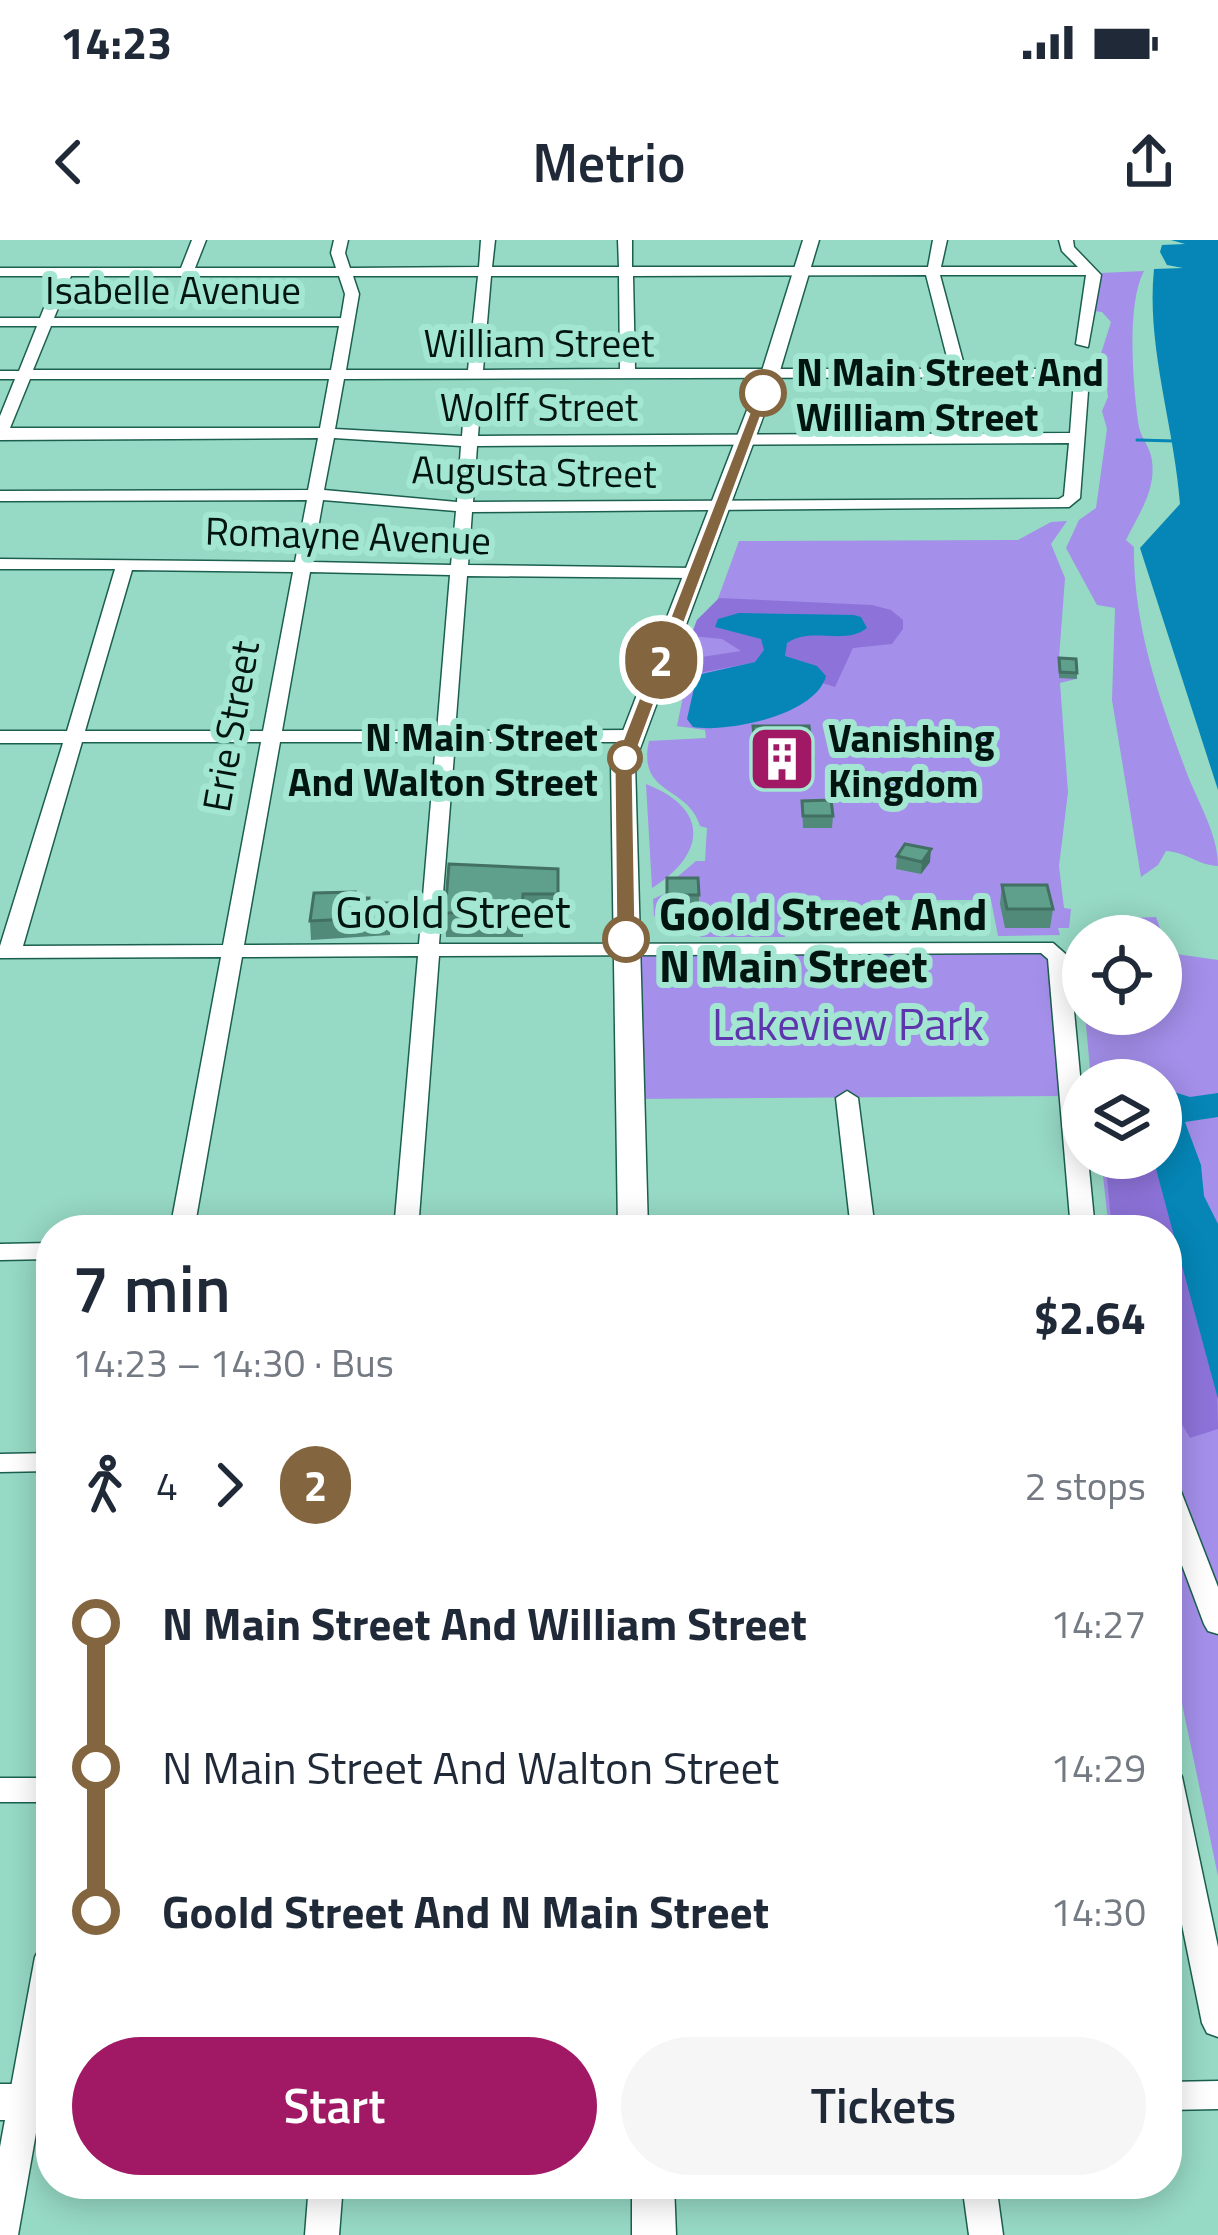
<!DOCTYPE html>
<meta charset="utf-8">
<style>
body{margin:0;font-family:"Titillium Web",sans-serif;background:#f6f6f7;color:#1f2937;height:100vh;display:flex;flex-direction:column;font-size:45px;white-space:nowrap}
*{box-sizing:border-box;margin:0}
p{font-size:39px;color:#747a83}
.icon{flex:none;width:66px;height:66px;fill:none;stroke:currentColor;stroke-width:2;stroke-linecap:round;stroke-linejoin:round}
.map{position:relative;flex:1;overflow:hidden}
.details{position:absolute;left:36px;top:975px;width:1146px;height:984px;display:flex;flex-direction:column;background:#fff;border-radius:48px;box-shadow:0 6px 30px #0003}
.details>*{flex:none}
.badge{padding:0 24px;border-radius:39px;font-size:42px;line-height:78px}
.tools{position:absolute;left:1062px;top:675px;display:grid;gap:24px}
.tools a{display:grid;place-items:center;width:120px;height:120px;border-radius:50%;background:#fff;box-shadow:0 6px 30px #0003;font-size:60px}
.map>.badge{position:absolute;translate:-50% -50%;box-shadow:0 0 0 6px #fff}
.legs{display:flex;align-items:center;gap:18px;height:132px;padding:0 36px;font-size:39px}
.legs p{margin-inline-start:auto}
.head{display:flex;align-items:center;justify-content:space-between;height:204px;padding:0 36px}
h1{font-size:66px;font-weight:600;line-height:90px}
.button{display:flex;gap:24px;margin-top:auto;padding:24px 36px}
.button a{flex:1;height:138px;border-radius:72px;background:#a11965;color:#fff;font-size:48px;font-weight:600;line-height:138px;text-align:center}
.button a+a{background:#f6f6f7;color:#1f2937}
ul{padding:0 36px;list-style:none}
li{display:flex;align-items:center;gap:42px;height:144px;font-size:45px}
li i{display:grid;place-items:center;width:18px;height:100%;margin:0 15px;background:currentColor}
li i::after{content:'';width:30px;height:30px;margin:-15px;border:9px solid;border-radius:50%;background:#fff}
li p{margin-inline-start:auto}
li:first-child i{background:linear-gradient(#0000 50%,currentColor 0)}
li:last-child i{background:linear-gradient(currentColor 50%,#0000 0)}
.status{display:flex;justify-content:space-between;align-items:center;height:84px;padding:0 60px;background:#fff;direction:ltr}
.status svg{height:33px;fill:currentColor}
header{display:flex;justify-content:space-between;align-items:center;height:156px;padding:0 36px;background:#fff;font-size:54px;font-weight:600}
.map>svg:first-child{display:block}
.green{fill:#a48fea}
.forest{fill:#8d73d9}
.water{fill:#0586b7}
.lines{fill:none;stroke-linecap:round;stroke-linejoin:round}
.stream{stroke:#0586b7;stroke-width:3}
.minor-casing{stroke:#1b604f;stroke-width:3}
.major-casing{stroke:#1b604f;stroke-width:3}
.minor{fill:#fff;fill-rule:evenodd}
.major{fill:#fff;fill-rule:evenodd}
.wall{fill:#528a79}
.shaded-wall{fill:#427063}
.building{fill:#5fa08d;stroke:#427063;stroke-width:3}
.line-1{fill:#83653f;stroke:#fff;stroke-width:3}
.stop-1-dot{fill:#fff;stroke:#83653f;stroke-width:6}
.labels{text-anchor:middle;dominant-baseline:central;stroke-width:12;stroke-linejoin:round;paint-order:stroke}
.far-street-label{font-size:39px;fill:#00150f;stroke:#a3e6d1}
.far-stop-label{font-size:39px;font-weight:bold;fill:#00150f;stroke:#a3e6d1;text-anchor:start}
.far-poi-label{font-size:39px;font-weight:bold;fill:#00150f;stroke:#a3e6d1;text-anchor:start}
.street-label{font-size:45px;fill:#00150f;stroke:#a3e6d1}
.stop-label{font-size:45px;font-weight:bold;fill:#00150f;stroke:#a3e6d1;text-anchor:start}
.park-label{font-size:45px;fill:#5d35ad;stroke:#a3e6d1}
</style>
<div class="status"><b>14:23</b><svg viewBox="0 0 49 12"><path d="M0 12V9h3v3zM5 12V6h3v6zM10 12V3h3v9zM15 12V0h3v12zM26 1h20v11H26zM47 4h2v5h-2z"/></svg></div>
<header><svg class="icon" aria-label="back" viewBox="0 0 24 24"><path d="M15 5l-7 7 7 7"/></svg>Metrio<svg class="icon" aria-label="share" viewBox="0 0 24 24"><path d="M12 15V3M7 8l5-5 5 5M5 13v7h14v-7"/></svg></header>
<div class="map">
<svg width="1218" height="1995" viewBox="0 0 1218 1995">
<rect width="100%" height="100%" fill="#96d9c4"/>
<g class="green">
<path d="M1144 31C1126 65 1133 148 1139 187 1141 198 1151 208 1152 221 1156 251 1138 275 1126 300L1134 307C1133 385 1159 458 1186 531 1197 561 1218 593 1218 626 1197 625 1187 612 1166 611L1158 625 1141 637 1112 460 1115 368 1097 365 1066 308 1079 280 1096 268 1107 189 1102 171 1108 157 1106 136 1098 123 1111 82 1102 72 1093 71 1101 33Z"/>
<path d="M1067 281 1051 304 1065 338 1059 418 1075 425 1076 439 1060 443 1068 552 1059 626 1064 668 1071 669 1069 688H1058L1060 695 998 696 991 660H871V669L849 670 847 660H782L785 697H701L654 676 653 659 671 651 669 644 696 621H705L707 588 700 586C688 545 637 556 649 501L706 498 705 490 677 486 689 427 680 426 697 380 716 364 739 301 1018 300 1051 282Z"/>
<path d="M646 544C710 569 706 614 652 648Z"/>
<polygon points="1156,677 1169,713 1218,720 1218,1636 1167,1392 1167,990 1109,990 1101,918 1161,918 1161,840 1091,840 1085,774 1161,774 1161,696 1130,696 1129,678"/>
<polygon points="626,709 1051,709 1069,856 631,859"/>
</g>
<g class="forest">
<polygon points="719,358 872,365 891,370 903,380 903,389 892,404 853,408 835,447 756,422 679,437 682,420 741,411 722,399 691,396 697,380"/>
<polygon points="1105,918 1153,918 1217,1150 1218,1189 1190,1198 1167,1159 1167,990 1112,990"/>
</g>
<g class="water">
<path d="M1171 0H1218V550L1140 308 1180 264C1174 185 1146 106 1154 29L1183 28 1167 25 1160 12 1162 5 1185 4Z"/>
<path d="M739 373 854 375 861 377 867 388C844 406 811 386 787 403L785 416 817 426 826 436C816 475 728 493 693 487L687 479 697 435 755 422 764 410 761 399 715 387 718 379Z"/>
<polygon points="1174,852 1190,857 1218,853 1218,877 1185,882 1201,925 1204,956 1218,984 1218,1159 1153,918 1161,918 1161,855"/>
</g>
<g class="lines">
<polyline class="stream" points="1137,200 1175,201"/>
<g class="minor-casing">
<g id="minor">
<path d="M192 0H206L195 28H336L331 13 334 0H348L345 13 350 28 479 27 481 0H495L492 27H619L618 0H632V27H928L933 0H947L941 27H1078L1062 11 1059 0H1073L1074 7 1101 35 1088 107 1076 104 1086 35H940L965 129H1068L1089 138 1080 258 1069 267 472 272 468 325 694 328 702 333 694 338 467 336 455 491 631 490 640 496 631 502H455L439 704 1053 703 1069 717 1083 867V918H1088L1095 990H1071L1048 719 1041 713 439 716 418 990H394L418 716 242 717 194 990H170L221 717 0 718V706L63 503H0V491H67L115 329H0V319L295 322 307 260 0 261V251L308 250 318 198 0 200V176L15 139H0V131H19L37 86H0V78H40L57 36H0V28H181ZM926 35 950 129H635L633 36ZM71 36H339L345 54 341 78H54ZM353 36H478L468 130H346L359 54ZM491 36H619L620 129 483 130ZM51 86H339L331 130H33ZM1066 137 1074 140 1070 193 478 196 480 170 472 165 464 170 462 196 335 189 344 139ZM30 139H329L320 188H10ZM334 198 461 206 457 262 324 250ZM1069 203 1064 256 1059 259 473 262 477 206ZM323 260 456 271 451 325 312 322ZM132 330 293 332 263 491H85ZM310 332 450 335 437 491H282ZM82 502H261L223 705 23 706ZM280 502H436L419 704 244 705Z"/>
<polygon points="847,851 858,858 875,990 851,990 836,858"/>
<polygon points="51,1003 51,1019 0,1020 0,1004"/>
<polygon points="51,1213 51,1231 0,1232 0,1214"/>
<polygon points="1167,1240 1176,1242 1180,1249 1218,1347 1218,1394 1208,1391 1204,1384 1167,1285"/>
<polygon points="1167,1525 1178,1529 1182,1537 1218,1707 1218,1797 1207,1793 1202,1783 1167,1611"/>
<rect x="0" y="1538" width="51" height="24"/>
<polygon points="51,1704 51,1808 18,1995 0,1995 0,1907 35,1717 40,1708"/>
<polygon points="1218,1841 1218,1869 1167,1870 1167,1842"/>
<polygon points="309,1944 343,1944 339,1995 305,1995"/>
<polygon points="962,1944 996,1944 1003,1995 969,1995"/>
</g>
</g>
<g class="major-casing">
<g id="major">
<polygon points="803,0 819,0 779,134 635,522 648,990 618,990 611,522 761,134"/>
<rect x="0" y="1844" width="51" height="36"/>
<polygon points="632,1944 674,1944 676,1995 632,1995"/>
</g>
</g>
<use href="#minor" class="minor"/>
<use href="#major" class="major"/>
</g>
<g class="wall">
<polygon points="1059,418 1077,433 1077,439 1059,438"/>
<polygon points="753,486 813,519 812,538 775,542 755,535"/>
<polygon points="802,561 833,576 832,588 803,588"/>
<polygon points="897,616 930,622 921,634 896,629"/>
<polygon points="558,629 558,677 523,678 523,697 446,697 445,673"/>
<polygon points="667,638 699,655 699,668 667,668"/>
<polygon points="1002,645 1053,669 1050,688 1005,688 1000,664"/>
<polygon points="355,652 355,658 370,663 390,663 390,695 311,700 310,681"/>
</g>
<polygon class="shaded-wall" points="931,609 930,622 921,634 922,622"/>
<g class="building">
<polygon points="1059,418 1076,419 1077,433 1060,432"/>
<polygon points="753,486 809,486 813,519 775,523 756,517"/>
<polygon points="831,560 833,576 803,576 802,561"/>
<polygon points="905,604 931,609 922,622 897,616"/>
<polygon points="449,624 558,629 558,654 523,654 522,673 445,673"/>
<polygon points="667,638 698,638 699,655 667,655"/>
<polygon points="1002,645 1047,645 1053,669 1007,669"/>
<polygon points="355,652 354,658 369,658 369,663 390,663 389,677 310,681 314,653"/>
</g>
<polygon class="line-1" points="758,150 770,153 633,522 636,699 626,705 616,699 614,522"/>
<defs>
<g id="building-square" transform="scale(3.45)"><rect x="-9" y="-9" width="18" height="18" rx="4" fill="#a11965" stroke="#a3e6d1"/><path d="M-4-6H4V6H1V3H-1V6H-4ZM-2.5-4.3h1.7v1.8h-1.7ZM.8-4.3h1.7v1.8H.8ZM-2.5-1h1.7V.8h-1.7ZM.8-1h1.7V.8H.8Z" fill="#fff"/></g>
</defs>
<g fill-rule="evenodd">
<use href="#building-square" x="782" y="519"/>
</g>
<g class="stop-1-dot">
<circle cx="763" cy="153" r="21"/>
<circle cx="625" cy="518" r="15"/>
<circle cx="626" cy="699" r="21"/>
</g>
<g class="labels">
<g class="far-street-label">
<text x="173" y="49">Isabelle Avenue</text>
<text x="539" y="102">William Street</text>
<text x="539" y="166">Wolff Street</text>
<text transform="translate(534 231) rotate(1)">Augusta Street</text>
<text transform="translate(348 295) rotate(2)">Romayne Avenue</text>
<text transform="translate(230 486) rotate(-80)">Erie Street</text>
</g>
<g class="far-stop-label">
<text x="796" y="131">N Main Street And<tspan x="796" dy="45">William Street</tspan></text>
<text x="598" y="496" text-anchor="end">N Main Street<tspan x="598" dy="45">And Walton Street</tspan></text>
</g>
<g class="far-poi-label">
<text x="828" y="497">Vanishing<tspan x="828" dy="45">Kingdom</tspan></text>
</g>
<g class="street-label">
<text x="453" y="671">Goold Street</text>
</g>
<g class="stop-label">
<text x="659" y="673">Goold Street And<tspan x="659" dy="52">N Main Street</tspan></text>
</g>
<g class="park-label">
<text x="848" y="783">Lakeview Park</text>
</g>
</g>
</svg>
<div class="tools">
<a><svg class="icon" aria-label="locate" viewBox="0 0 24 24"><circle cx="12" cy="12" r="6"/><path d="M12 2v4M12 18v4M2 12h4M18 12h4"/></svg></a>
<a><svg class="icon" aria-label="layers" viewBox="0 0 24 24"><path d="M12 4l9 5-9 5-9-5zM3 14l9 5 9-5"/></svg></a>
</div>
<b class="badge" style="left:661px;top:420px;background:#83653f;color:#fff">2</b>
<section class="details">
<div class="head"><div><h1>7 min</h1><p>14:23 – 14:30 · Bus</p></div><b>$2.64</b></div>
<div class="legs"><svg class="icon" aria-label="walk" viewBox="0 0 24 24"><circle cx="13" cy="4" r="2"/><path d="M13 8l-2 6 4 7M11 14l-3 7M7 12l3-4h3l4 4"/></svg>4<svg class="icon" aria-label="forward" viewBox="0 0 24 24"><path d="M9 5l7 7-7 7"/></svg><b class="badge" style="background:#83653f;color:#fff">2</b><p>2 stops</p></div>
<ul>
<li><i style="color:#83653f"></i><b>N Main Street And William Street</b><p>14:27</p></li>
<li><i style="color:#83653f"></i><span>N Main Street And Walton Street</span><p>14:29</p></li>
<li><i style="color:#83653f"></i><b>Goold Street And N Main Street</b><p>14:30</p></li>
</ul>
<div class="button"><a>Start</a><a>Tickets</a></div>
</section>
</div>
